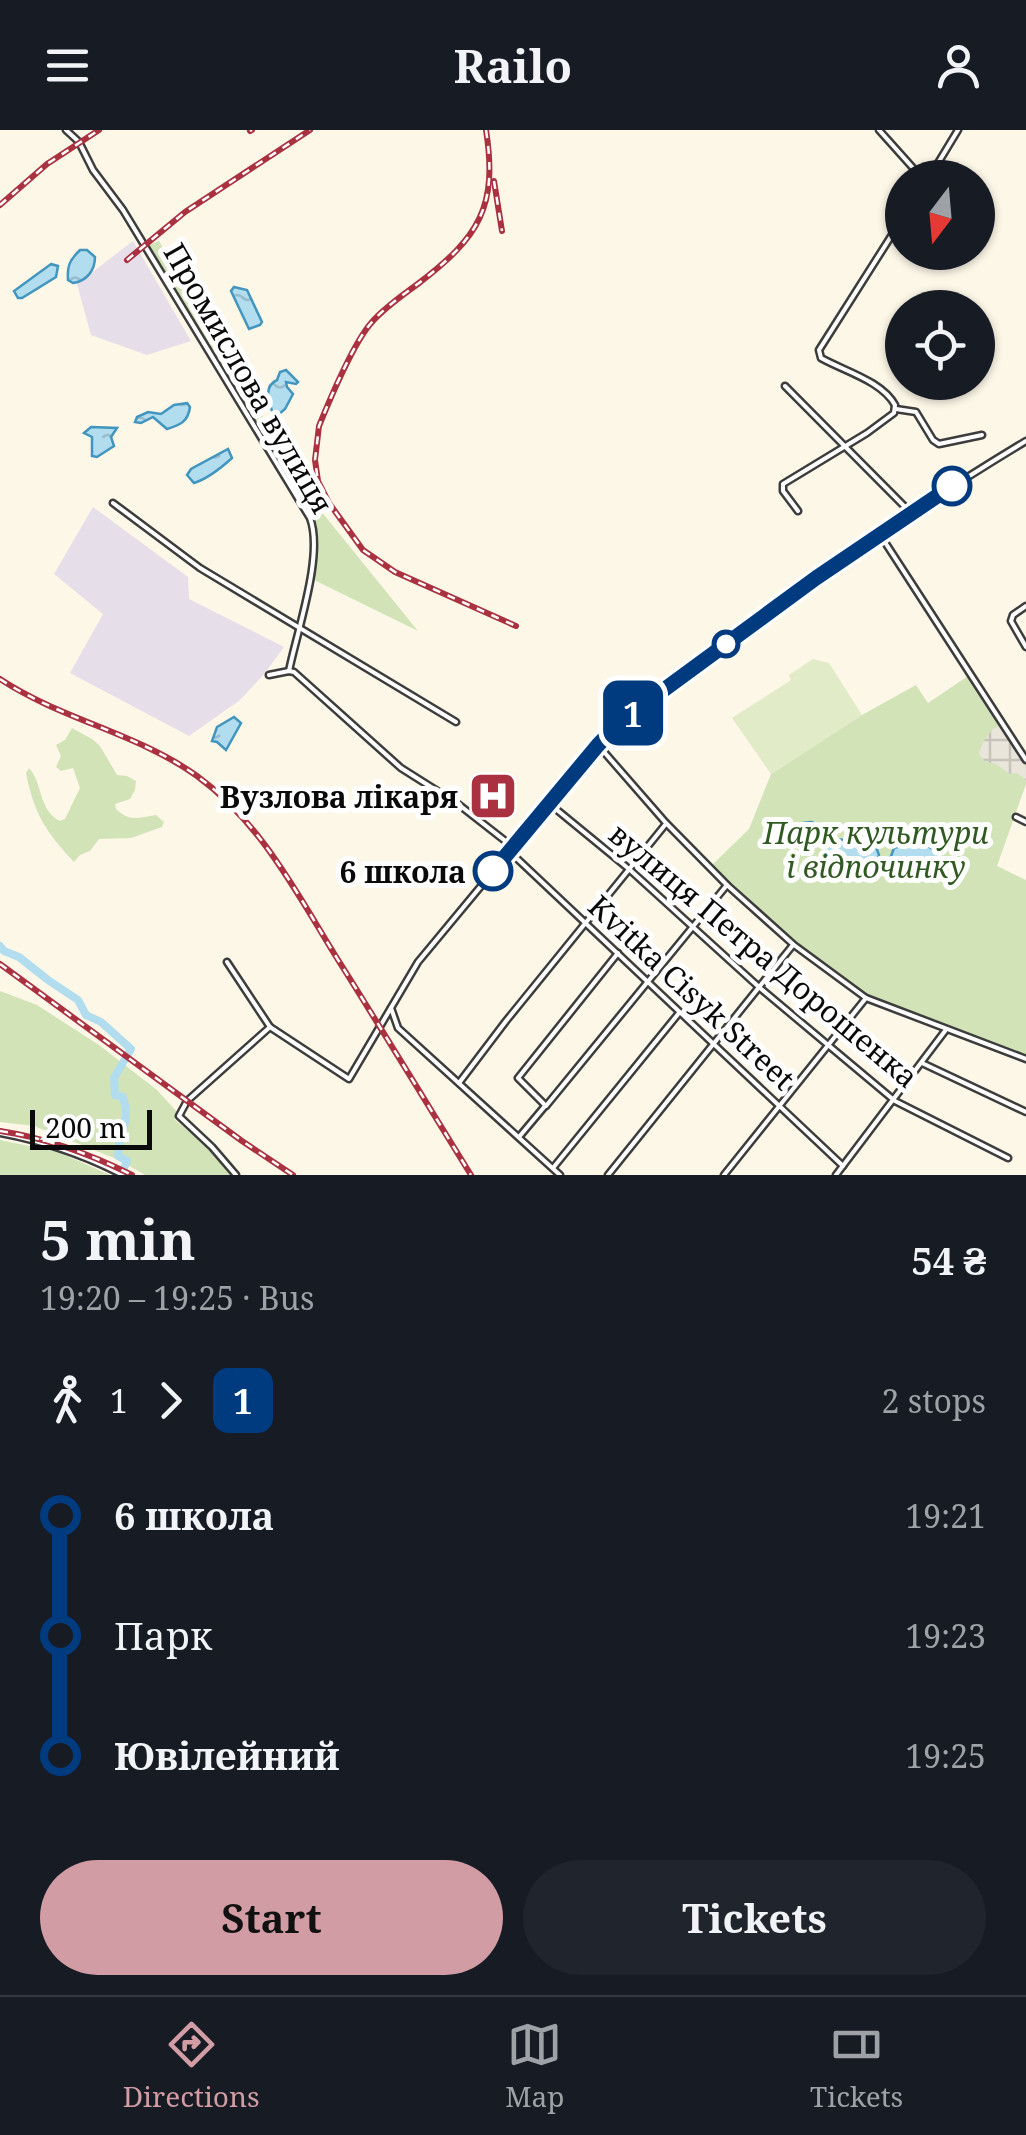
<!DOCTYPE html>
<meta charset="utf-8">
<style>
body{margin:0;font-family:"Noto Serif",serif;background:#20242c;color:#f1f3f6;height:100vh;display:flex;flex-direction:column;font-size:38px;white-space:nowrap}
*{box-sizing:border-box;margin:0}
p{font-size:32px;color:#9ea1a6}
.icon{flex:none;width:55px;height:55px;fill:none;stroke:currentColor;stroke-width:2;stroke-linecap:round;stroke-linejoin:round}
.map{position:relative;height:1045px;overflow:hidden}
.side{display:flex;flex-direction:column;background:#171b24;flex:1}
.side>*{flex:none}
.badge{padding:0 20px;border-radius:15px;font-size:35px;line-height:65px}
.needle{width:65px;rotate:196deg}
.buttons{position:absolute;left:885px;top:30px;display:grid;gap:20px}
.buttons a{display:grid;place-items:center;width:110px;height:110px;border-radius:50%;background:#171b24;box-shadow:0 2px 8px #0004;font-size:50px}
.scale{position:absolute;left:30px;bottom:25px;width:122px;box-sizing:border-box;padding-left:10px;border:5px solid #0a0a0a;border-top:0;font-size:28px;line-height:35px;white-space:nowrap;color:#0a0a0a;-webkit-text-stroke:8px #fff;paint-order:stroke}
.map>.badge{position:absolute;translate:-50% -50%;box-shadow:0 0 0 5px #fff}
.legs{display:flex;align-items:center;gap:15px;height:110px;padding:0 40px;font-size:32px}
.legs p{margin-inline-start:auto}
.overview{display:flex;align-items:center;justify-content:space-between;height:170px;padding:0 40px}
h1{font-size:55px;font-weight:700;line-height:75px}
.primary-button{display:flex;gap:20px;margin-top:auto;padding:20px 40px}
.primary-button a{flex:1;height:115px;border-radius:60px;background:#d19ca4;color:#111;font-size:40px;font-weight:700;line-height:115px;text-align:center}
.primary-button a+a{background:#20242c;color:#f1f3f6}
ul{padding:0 40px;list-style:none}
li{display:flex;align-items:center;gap:35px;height:120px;font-size:38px}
li i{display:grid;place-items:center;width:15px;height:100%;margin:0 12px;background:currentColor}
li i::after{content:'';width:25px;height:25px;margin:-12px;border:8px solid;border-radius:50%;background:#171b24}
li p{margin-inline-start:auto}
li:first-child i{background:linear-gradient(#0000 50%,currentColor 0)}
li:last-child i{background:linear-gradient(currentColor 50%,#0000 0)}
header{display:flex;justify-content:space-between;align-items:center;height:130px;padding:0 40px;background:#171b24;font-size:45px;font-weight:700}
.tab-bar{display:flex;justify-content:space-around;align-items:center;height:140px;border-top:2px solid #363941;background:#171b24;font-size:28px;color:#9ea1a6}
.tab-bar a{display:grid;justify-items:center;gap:5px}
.tab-bar .on{color:#d19ca4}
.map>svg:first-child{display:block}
.industrial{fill:#e6dee8}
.grass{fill:#d1e3b7}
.pitch{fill:#e1ebc7}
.plaza{fill:url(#plaza-grid)}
.water{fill:url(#water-ripples);stroke:#4195be;stroke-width:2.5}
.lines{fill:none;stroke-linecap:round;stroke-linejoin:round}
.river{stroke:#b2ddef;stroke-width:8}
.street-casing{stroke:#3d3d3d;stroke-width:9}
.street{stroke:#fff;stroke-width:4}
.rail-casing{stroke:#aa3140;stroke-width:6}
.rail{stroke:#fff;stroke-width:2.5;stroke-dasharray:8;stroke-linecap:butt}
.line-1-casing{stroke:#fff;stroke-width:22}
.line-1{stroke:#003b80;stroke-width:15}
.stop-1-dot{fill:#fff;stroke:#003b80;stroke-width:5}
.labels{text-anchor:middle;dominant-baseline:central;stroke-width:10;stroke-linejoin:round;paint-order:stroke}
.street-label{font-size:30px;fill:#0a0a0a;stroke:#fff}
.poi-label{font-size:30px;font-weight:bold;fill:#0a0a0a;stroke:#fff;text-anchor:end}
.park-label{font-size:30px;font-style:italic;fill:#315922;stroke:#fff}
.stop-label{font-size:30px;font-weight:bold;fill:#0a0a0a;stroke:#fff;text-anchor:end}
</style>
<header><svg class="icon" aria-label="menu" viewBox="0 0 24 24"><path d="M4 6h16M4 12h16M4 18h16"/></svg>Railo<svg class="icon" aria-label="person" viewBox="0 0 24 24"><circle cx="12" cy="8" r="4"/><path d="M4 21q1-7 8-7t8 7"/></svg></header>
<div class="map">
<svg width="1026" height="1045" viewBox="0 0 1026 1045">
<defs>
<pattern id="plaza-grid" width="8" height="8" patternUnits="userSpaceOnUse" patternTransform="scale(2.5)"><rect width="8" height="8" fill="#eae5da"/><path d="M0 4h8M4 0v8" fill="none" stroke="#c7c3ba"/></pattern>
<pattern id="water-ripples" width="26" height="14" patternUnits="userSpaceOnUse" patternTransform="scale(2.5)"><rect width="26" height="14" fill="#b2ddef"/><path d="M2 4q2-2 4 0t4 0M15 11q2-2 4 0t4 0" fill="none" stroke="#98bccc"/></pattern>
</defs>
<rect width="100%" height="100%" fill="#fdf7e8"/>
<g class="industrial">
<polygon points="133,111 191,211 147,225 91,205 77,154"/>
<polygon points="93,377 188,447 189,469 284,517 265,543 240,570 189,606 70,543 103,484 54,444"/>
</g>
<g class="grass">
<polygon points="159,111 312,370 418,501 310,448 315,409 310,388 147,116"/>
<polygon points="968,546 1026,635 1026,654 997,736 1026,750 1026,925 867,865 796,812 712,735 749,699 771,644 862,585 916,555 928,573"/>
<path d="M72 598 92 609 100 616 117 645 127 646 136 651 135 660 130 669 115 674 116 679C131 693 139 687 156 685L164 692 162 697 131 708 99 709 90 721 80 725 74 732C46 702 34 684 26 643L29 638C43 653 38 680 60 691L65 689 80 658 73 638 61 641 56 637 61 626 56 615 65 610Z"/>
<polygon points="0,861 37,875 99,915 157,960 177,982 174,989 209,1019 230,1045 145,1045 119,1030 34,996 0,992"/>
<polygon points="0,1010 58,1022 110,1045 0,1045"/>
</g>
<polygon class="pitch" points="813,529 829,533 862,585 771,644 732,588 791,550 789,545"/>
<polygon class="plaza" points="999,596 1026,636 1026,650 1017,643 1010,644 996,634 986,632 981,627 979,623 983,612 993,599"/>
<g class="water">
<path d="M80 120H87L95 127C95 140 87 151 73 153L68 150C67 135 70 130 80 120Z"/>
<polygon points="51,134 58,136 56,147 22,168 18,168 14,161"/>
<polygon points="234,157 247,160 262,192 260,195 249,199 231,161"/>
<path d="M286 240 298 252 296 254 286 252 287 257 293 264 285 279 278 285 272 281C268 269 264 256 277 250L280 242Z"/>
<path d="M187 273 190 277C188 292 180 295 167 299L153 287 141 293 135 292 137 287 148 282 161 284 174 275Z"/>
<polygon points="91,297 117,298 111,307 114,316 97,327 92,326 92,307 84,303"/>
<path d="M228 319 232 328C221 338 207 349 194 353L187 345 191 339Z"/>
<polygon points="234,587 241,593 226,620 217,612 212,611 217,597"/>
<path d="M811 692 824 697 836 709 875 714 879 725C872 748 851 741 832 736L826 724 822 709 815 704 807 706 797 704 796 698 803 693Z"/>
<path d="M925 714 938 723 936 737C923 745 904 742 891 734L890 729 894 718 903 715Z"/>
</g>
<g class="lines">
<path class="river" d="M0 816 4 821 19 827 48 850 78 870 86 885 101 892 131 919 114 948 115 965 123 967C132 995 118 1000 118 1026L127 1031 121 1045"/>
<g class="street-casing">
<g id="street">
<path d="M66 0 79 12 93 40 123 80 310 388C324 425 297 501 289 541"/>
<polyline points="879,0 922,48"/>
<polyline points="929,48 958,0"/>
<polyline points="785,256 911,383"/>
<polyline points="896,279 916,282 933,310 939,314 982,305"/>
<polyline points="113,373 200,438 456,592"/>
<path d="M798 381 783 361V354L867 303 894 283 895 275C882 251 844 241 821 228L819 220 902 89"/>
<polyline points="879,403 1026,630"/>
<polyline points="1026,476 1013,485 1011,491 1026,517"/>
<polyline points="269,545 289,541 294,542 401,638 458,674 513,717"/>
<polyline points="598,615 666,693 727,755 794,815 866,868 1026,929"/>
<polyline points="551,675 629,739 760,858 895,971 1008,1028"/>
<polyline points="1016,687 1026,692"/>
<polyline points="509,721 843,1036"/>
<polyline points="618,823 518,948 546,976 727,755"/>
<polyline points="227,832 270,897"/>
<polyline points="391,878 398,898 560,1045"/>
<polyline points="922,933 1026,982"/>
<polyline points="459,953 506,891 665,695"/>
<path d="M0 1003C43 1011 84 1025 123 1045"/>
<polyline points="519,1007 545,976"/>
<polyline points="553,1038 679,883"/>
<path d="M236 1045 212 1017 179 986 187 971 270 897 349 949 418 832 598 615C641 572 692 538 741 502 834 434 928 370 1026 311"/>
<polyline points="608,1045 793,815"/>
<polyline points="724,1045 866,868"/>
<polyline points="836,1045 945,901"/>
</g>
</g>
<use href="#street" class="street"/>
<g class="rail-casing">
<g id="rail">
<path d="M486 0C498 77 479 107 419 153 403 165 385 177 372 192 353 213 330 269 319 296L315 330 318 351 329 373 363 420 395 442 516 496"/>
<polyline points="250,1 252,0"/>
<polyline points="494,51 502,101"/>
<polyline points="0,75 47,34 99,0"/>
<polyline points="127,130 185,82 310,0"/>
<path d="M0 549C62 590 137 603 197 646 260 692 295 760 335 825 381 898 426 972 471 1045"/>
<polyline points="0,834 242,1011 293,1045"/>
<path d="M0 1001C46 1008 90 1024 132 1045"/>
</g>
</g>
<use href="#rail" class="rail"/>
</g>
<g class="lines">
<g class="line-1-casing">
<polyline id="line-1" points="493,741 598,615 620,592 816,448 952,356"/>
</g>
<use href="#line-1" class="line-1"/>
</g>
<defs>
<g id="hospital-square" transform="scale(2.5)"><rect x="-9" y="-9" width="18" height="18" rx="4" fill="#aa3140" stroke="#fff"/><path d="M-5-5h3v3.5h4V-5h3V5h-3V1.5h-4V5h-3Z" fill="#fff"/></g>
</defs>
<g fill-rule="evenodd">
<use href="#hospital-square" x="493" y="666"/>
</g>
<g class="stop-1-dot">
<circle cx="952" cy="356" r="18"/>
<circle cx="726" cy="514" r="12"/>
<circle cx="493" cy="741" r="18"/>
</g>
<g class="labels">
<g class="street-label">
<text transform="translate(249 248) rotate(60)">Промислова вулиця</text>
<text transform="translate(764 825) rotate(40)">вулиця Петра Дорошенка</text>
<text transform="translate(692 862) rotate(43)">Kvitka Cisyk Street</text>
</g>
<g class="poi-label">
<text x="458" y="666">Вузлова лікаря</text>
</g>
<g class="park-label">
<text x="876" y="702">Парк культури<tspan x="876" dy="34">і відпочинку</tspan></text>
</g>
<g class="stop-label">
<text x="466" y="741">6 школа</text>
</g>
</g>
</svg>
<div class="buttons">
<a><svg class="needle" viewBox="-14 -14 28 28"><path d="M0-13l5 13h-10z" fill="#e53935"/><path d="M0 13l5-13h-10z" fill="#9ea1a6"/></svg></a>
<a><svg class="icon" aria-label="locate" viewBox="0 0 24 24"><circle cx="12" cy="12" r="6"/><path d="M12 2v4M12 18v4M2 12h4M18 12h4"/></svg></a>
</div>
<div class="scale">200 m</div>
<b class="badge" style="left:633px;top:583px;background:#003b80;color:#fff">1</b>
</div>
<section class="side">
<div class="overview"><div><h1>5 min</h1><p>19:20 – 19:25 · Bus</p></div><b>54 ₴</b></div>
<div class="legs"><svg class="icon" aria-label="walk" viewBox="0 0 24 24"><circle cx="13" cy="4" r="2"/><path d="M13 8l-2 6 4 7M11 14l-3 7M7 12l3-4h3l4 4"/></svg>1<svg class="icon" aria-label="forward" viewBox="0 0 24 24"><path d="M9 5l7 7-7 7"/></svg><b class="badge" style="background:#003b80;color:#fff">1</b><p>2 stops</p></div>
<ul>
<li><i style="color:#003b80"></i><b>6 школа</b><p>19:21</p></li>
<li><i style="color:#003b80"></i><span>Парк</span><p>19:23</p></li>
<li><i style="color:#003b80"></i><b>Ювілейний</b><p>19:25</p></li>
</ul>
<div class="primary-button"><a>Start</a><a>Tickets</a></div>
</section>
<nav class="tab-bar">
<a class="on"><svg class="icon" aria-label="directions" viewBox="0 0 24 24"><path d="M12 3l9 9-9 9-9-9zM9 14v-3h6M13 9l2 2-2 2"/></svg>Directions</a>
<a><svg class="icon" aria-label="map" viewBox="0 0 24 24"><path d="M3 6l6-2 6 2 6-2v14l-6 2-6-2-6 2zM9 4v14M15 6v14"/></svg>Map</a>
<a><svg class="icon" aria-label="tickets" viewBox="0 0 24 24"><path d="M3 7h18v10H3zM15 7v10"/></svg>Tickets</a>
</nav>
